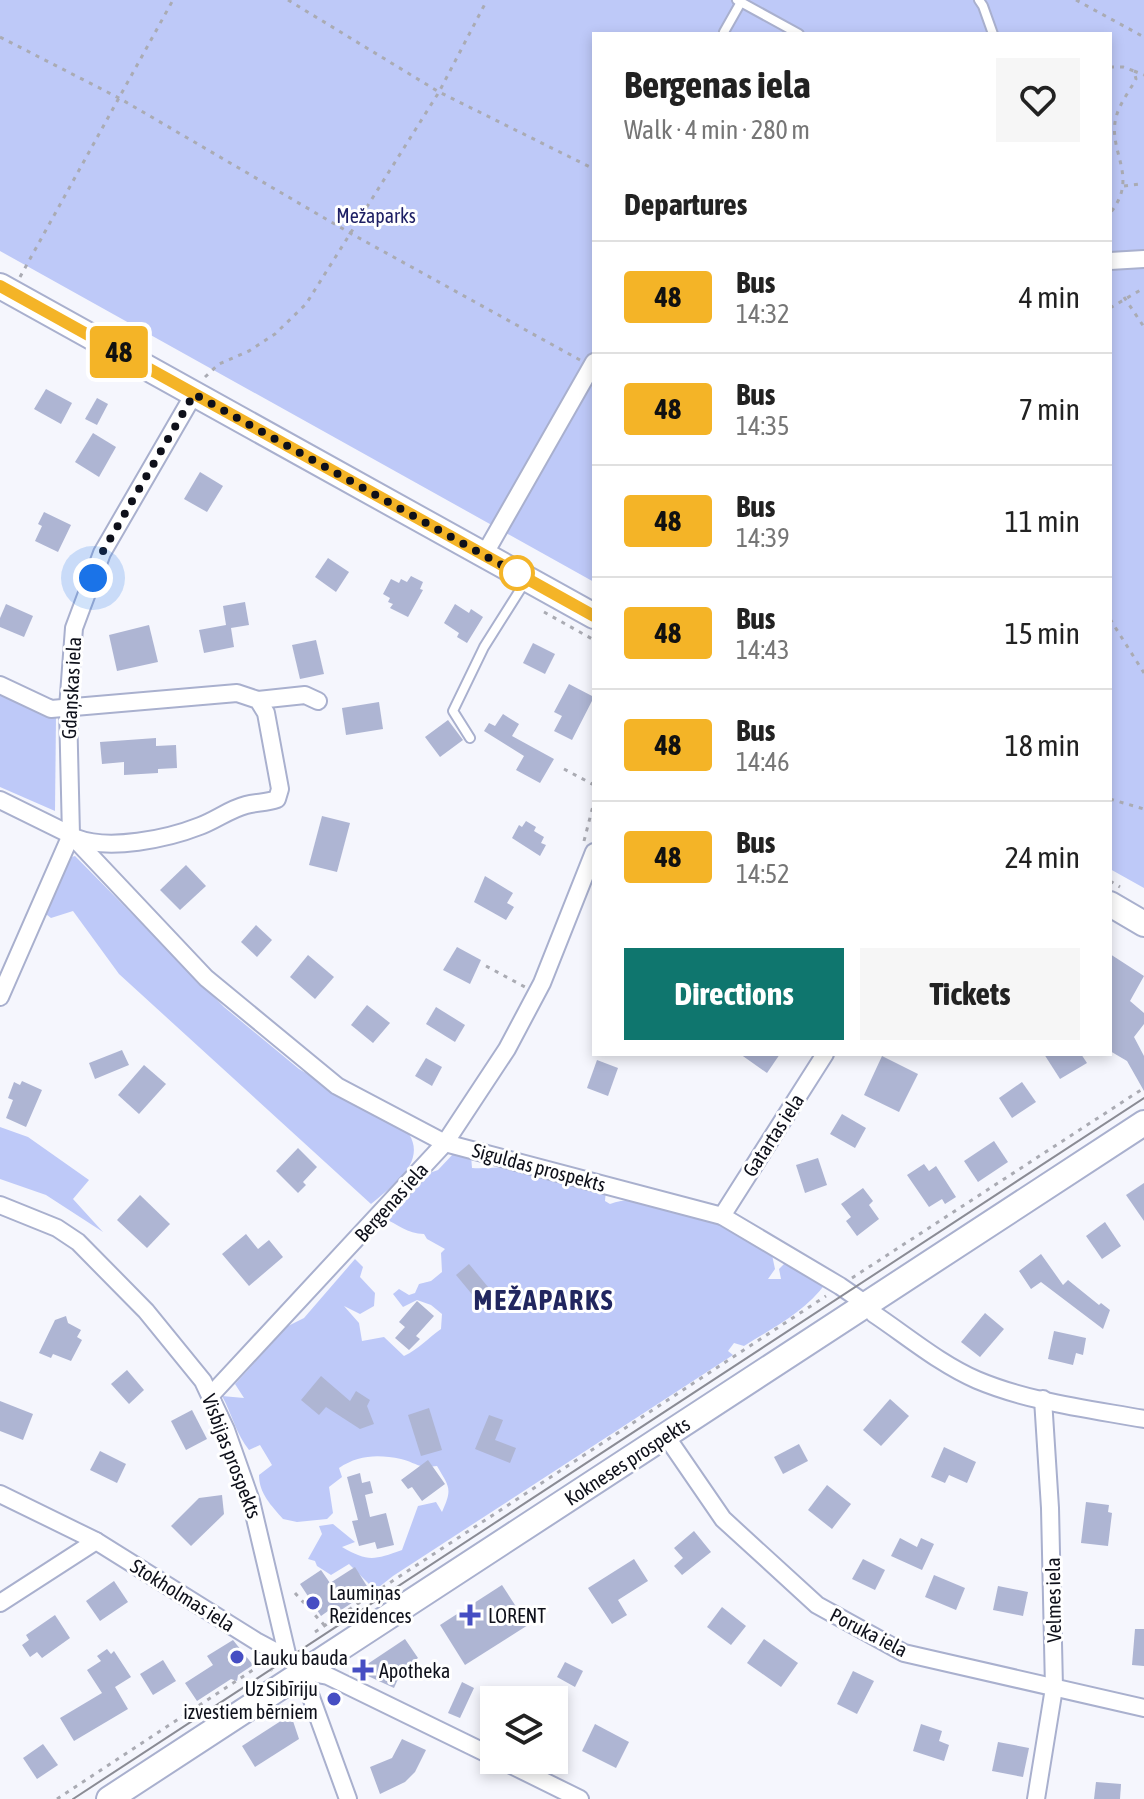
<!DOCTYPE html>
<meta charset="utf-8">
<style>
body{margin:0;font-family:"Asap Condensed",sans-serif;background:#f6f6f6;color:#222;height:100vh;display:flex;flex-direction:column;font-size:30px;white-space:nowrap}
*{box-sizing:border-box;margin:0}
p{font-size:26px;color:#767676}
.icon{flex:none;width:44px;height:44px;fill:none;stroke:currentColor;stroke-width:2;stroke-linecap:round;stroke-linejoin:round}
.map{position:relative;flex:1;overflow:hidden}
.drawer{position:absolute;left:592px;top:32px;width:520px;height:1024px;display:flex;flex-direction:column;background:#fff;border-radius:0px;box-shadow:0 4px 12px #0003}
.drawer>*{flex:none}
.badge{padding:0 16px;border-radius:6px;font-size:28px;line-height:52px}
.tools{position:absolute;left:480px;top:1686px;display:grid;gap:16px}
.tools a{display:grid;place-items:center;width:88px;height:88px;border-radius:0px;background:#fff;box-shadow:0 4px 12px #0003;font-size:40px}
.you{position:absolute;width:40px;height:40px;margin:-20px;border:6px solid #fff;border-radius:50%;background:#1a73e8;box-shadow:0 0 0 12px #1a73e833}
.map>.badge{position:absolute;translate:-50% -50%;box-shadow:0 0 0 4px #fff}
h2{padding:0 32px;font-size:30px;line-height:72px}
.round{display:grid;place-items:center;flex:none;width:84px;height:84px;border-radius:0px;background:#f6f6f6}
.head{display:flex;align-items:center;justify-content:space-between;height:136px;padding:0 32px}
h1{font-size:38px;font-weight:700;line-height:60px}
.button{display:flex;gap:16px;margin-top:auto;padding:16px 32px}
.button a{flex:1;height:92px;border-radius:0px;background:#0f766e;color:#fff;font-size:32px;font-weight:700;line-height:92px;text-align:center}
.button a+a{background:#f6f6f6;color:#222}
ul{padding:0;list-style:none}
li{display:flex;align-items:center;gap:24px;height:112px;padding:0 32px;border-top:2px solid #e0e0e0}
li div{flex:1}
li b{display:block;font-size:30px}
li em{font-style:normal}
li .badge{min-width:88px;font-weight:700;text-align:center}
.map>svg:first-child{display:block}
.green{fill:#bec9f8}
.building{fill:#aeb5d3}
.lines{fill:none;stroke-linecap:round;stroke-linejoin:round}
.lane-casing{stroke:#a9b0ce;stroke-width:12}
.street-casing{stroke:#a9b0ce;stroke-width:20}
.secondary-casing{stroke:#a9b0ce;stroke-width:28}
.path{stroke:#aaabb3;stroke-width:3;stroke-dasharray:4 6;stroke-linecap:butt}
.lane{stroke:#fff;stroke-width:8}
.street{stroke:#fff;stroke-width:16}
.secondary{stroke:#fff;stroke-width:24}
.tram{stroke:#8b8c95;stroke-width:2}
.line-casing{stroke:#fff;stroke-width:18}
.line{stroke:#f4b427;stroke-width:12}
.walk{stroke:#0e101a;stroke-width:8;stroke-dasharray:0 14.4}
.stop-dot{fill:#fff;stroke:#f4b427;stroke-width:4}
.poi-dot{fill:#464ec3;stroke:#fff;stroke-width:3}
.labels{text-anchor:middle;dominant-baseline:central;stroke-width:6;stroke-linejoin:round;paint-order:stroke}
.park-label{font-size:20px;fill:#1d1f64;stroke:#fff}
.street-label{font-size:20px;fill:#0e101a;stroke:#fff}
.poi-label{font-size:20px;fill:#0e101a;stroke:#fff;text-anchor:start}
.district-label{font-size:28px;font-weight:bold;letter-spacing:2px;fill:#21265f;stroke:#fff}
</style>
<div class="map">
<svg width="1144" height="1799" viewBox="0 0 1144 1799">
<rect width="100%" height="100%" fill="#f5f6fd"/>
<g class="green">
<polygon points="0,0 1144,0 1144,888 1110,869 1110,34 594,34 594,582 0,251"/>
<polygon points="0,693 56,717 55,811 0,787"/>
<path d="M75 856 224 1007 299 1069 409 1134C427 1163 391 1187 371 1204L119 974 73 911 51 918 42 911 65 859Z"/>
<polygon points="0,1127 28,1137 89,1180 73,1199 103,1232 46,1195 0,1179"/>
<path d="M454 1153 471 1155 472 1168C487 1169 504 1166 518 1168 549 1173 573 1190 606 1189L605 1201 610 1204C653 1187 731 1230 771 1250L775 1269 768 1279H781L779 1269 784 1264 795 1265 826 1283C806 1311 773 1328 744 1346L734 1343 728 1351 733 1355 393 1576 379 1587 370 1585 349 1564 331 1575 317 1566 315 1561 308 1559 322 1534 319 1526 333 1524 355 1542 342 1547C368 1562 374 1560 402 1550L418 1506 436 1502 442 1512C453 1488 449 1487 437 1466 418 1469 417 1463 401 1459 378 1454 358 1455 339 1468L342 1477 329 1487 333 1513 327 1519 297 1522 283 1519C272 1506 259 1494 259 1475L272 1465 260 1445 249 1450C236 1434 232 1414 222 1396L244 1398 235 1384 288 1326 304 1318 355 1259 363 1267 360 1277 375 1293 374 1306 360 1314 344 1306 359 1323 362 1341 384 1337 404 1356C419 1349 428 1338 441 1329L442 1314 431 1305 417 1300 403 1307 393 1294 399 1289 409 1295 415 1293 419 1284 431 1281 442 1272 441 1253 445 1249 427 1239 424 1234C407 1234 398 1224 383 1218L424 1175 438 1170Z"/>
</g>
<g class="building">
<polygon points="46,389 72,403 61,424 34,409"/>
<polygon points="97,398 108,404 97,425 85,419"/>
<polygon points="93,433 116,447 99,477 75,462"/>
<polygon points="200,472 223,486 207,512 184,499"/>
<polygon points="44,512 71,525 58,552 35,541 42,526 38,524"/>
<polygon points="328,558 349,572 336,592 315,577"/>
<polygon points="411,576 423,582 420,589 423,590 408,617 390,608 393,604 388,602 390,598 383,594 391,579 399,583 401,579 407,582"/>
<polygon points="245,602 249,625 231,628 234,647 204,653 199,630 226,625 223,606"/>
<polygon points="6,604 33,616 24,637 0,627 0,618"/>
<polygon points="455,604 469,613 471,609 483,617 467,643 457,637 459,633 444,623"/>
<polygon points="149,625 158,662 117,671 109,635"/>
<polygon points="316,640 324,674 300,679 292,645"/>
<polygon points="533,643 555,654 545,674 523,663"/>
<polygon points="569,684 594,697 572,740 554,731 562,716 554,712"/>
<polygon points="379,702 383,729 346,735 342,708"/>
<polygon points="503,714 519,724 512,736 554,759 540,783 516,770 524,756 484,731 489,723 495,726"/>
<polygon points="448,720 463,740 440,757 425,737"/>
<polygon points="156,738 156,746 176,745 177,768 158,769 158,773 124,775 124,762 102,764 100,742"/>
<polygon points="322,816 350,823 337,872 309,865"/>
<polygon points="526,821 536,827 534,831 544,837 541,843 546,845 540,856 512,838 519,825 522,827"/>
<polygon points="186,865 206,886 180,910 160,890"/>
<polygon points="485,876 513,893 507,903 514,907 506,920 474,902"/>
<polygon points="256,925 272,940 257,957 241,942"/>
<polygon points="457,947 481,960 470,984 443,970"/>
<polygon points="1110,954 1144,976 1130,1001 1144,1013 1144,1024 1134,1037 1144,1056 1144,1091 1127,1061 1110,1051"/>
<polygon points="308,955 334,977 315,999 290,977"/>
<polygon points="367,1005 390,1023 373,1043 351,1025"/>
<polygon points="436,1007 465,1025 455,1042 426,1024"/>
<polygon points="122,1050 129,1065 95,1079 89,1063"/>
<polygon points="740,1054 780,1054 767,1073"/>
<polygon points="1044,1054 1081,1054 1087,1063 1060,1079"/>
<polygon points="882,1056 918,1074 899,1112 864,1095"/>
<polygon points="426,1058 442,1067 432,1086 415,1076"/>
<polygon points="597,1060 618,1068 608,1096 587,1088"/>
<polygon points="144,1065 166,1084 139,1114 118,1095"/>
<polygon points="22,1081 42,1090 26,1127 6,1118 13,1100 8,1098 14,1082 20,1085"/>
<polygon points="1022,1082 1036,1102 1012,1118 999,1098"/>
<polygon points="842,1114 866,1128 855,1148 830,1134"/>
<polygon points="994,1141 1008,1162 978,1182 964,1161"/>
<polygon points="298,1148 317,1167 303,1182 306,1185 298,1193 276,1171"/>
<polygon points="818,1158 827,1185 805,1193 796,1165"/>
<polygon points="924,1164 929,1171 936,1166 956,1197 945,1204 942,1199 929,1207 907,1175"/>
<polygon points="1144,1183 1144,1221 1126,1195"/>
<polygon points="863,1188 873,1201 869,1205 879,1219 857,1236 846,1221 851,1217 841,1204"/>
<polygon points="140,1195 170,1224 147,1248 117,1220"/>
<polygon points="1105,1222 1121,1246 1102,1259 1086,1236"/>
<polygon points="246,1234 258,1249 269,1240 283,1257 249,1286 222,1254"/>
<polygon points="1041,1254 1063,1285 1068,1280 1099,1305 1101,1303 1110,1310 1103,1329 1041,1282 1031,1289 1019,1271"/>
<polygon points="469,1264 498,1299 485,1310 456,1275"/>
<polygon points="417,1301 434,1316 416,1336 420,1339 409,1350 395,1338 405,1327 399,1322"/>
<polygon points="985,1313 1004,1329 980,1357 961,1342"/>
<polygon points="66,1316 68,1323 81,1330 77,1337 82,1340 71,1361 53,1354 51,1358 39,1353 55,1320"/>
<polygon points="1054,1331 1086,1338 1083,1355 1076,1353 1073,1365 1048,1359"/>
<polygon points="127,1370 144,1390 129,1404 111,1384"/>
<polygon points="321,1376 350,1401 356,1391 370,1400 367,1406 374,1424 360,1429 326,1407 319,1415 301,1400"/>
<polygon points="890,1399 909,1416 881,1446 863,1430"/>
<polygon points="0,1401 33,1414 23,1440 0,1431"/>
<polygon points="429,1408 442,1450 421,1456 408,1415"/>
<polygon points="192,1410 207,1439 186,1450 171,1421"/>
<polygon points="489,1415 503,1420 495,1440 516,1448 510,1463 475,1449"/>
<polygon points="799,1444 808,1461 783,1474 774,1457"/>
<polygon points="944,1447 976,1462 967,1483 949,1475 945,1483 931,1477"/>
<polygon points="100,1451 126,1464 117,1483 90,1470"/>
<polygon points="428,1460 445,1484 422,1501 412,1487 408,1489 401,1480"/>
<polygon points="360,1473 362,1483 370,1481 373,1493 365,1495 370,1517 386,1513 394,1545 377,1549 375,1542 359,1546 352,1521 358,1520 347,1477"/>
<polygon points="827,1485 851,1504 832,1529 808,1510"/>
<polygon points="222,1495 224,1514 191,1546 171,1526 199,1498"/>
<polygon points="1086,1502 1109,1505 1108,1512 1112,1513 1108,1546 1081,1543"/>
<polygon points="694,1531 711,1552 682,1575 674,1566 683,1558 674,1548"/>
<polygon points="900,1538 917,1547 921,1538 934,1544 922,1570 891,1556"/>
<polygon points="634,1559 648,1581 618,1600 627,1615 612,1624 588,1588"/>
<polygon points="863,1559 885,1570 875,1590 852,1579"/>
<polygon points="355,1567 370,1591 332,1616 328,1611 321,1616 300,1584 321,1570 330,1583"/>
<polygon points="934,1575 965,1588 956,1610 925,1597"/>
<polygon points="114,1581 128,1602 100,1621 86,1601"/>
<polygon points="502,1585 528,1625 465,1665 440,1625"/>
<polygon points="998,1586 1028,1592 1023,1616 993,1610"/>
<polygon points="722,1607 746,1626 731,1645 707,1627"/>
<polygon points="55,1615 70,1638 42,1658 37,1652 30,1657 22,1645 29,1640 26,1635"/>
<polygon points="1135,1629 1144,1629 1144,1666 1132,1665"/>
<polygon points="405,1639 418,1658 403,1668 394,1688 357,1671"/>
<polygon points="764,1639 798,1663 781,1687 747,1663"/>
<polygon points="233,1640 253,1665 238,1675 237,1681 231,1679 197,1701 185,1683 213,1665 207,1656"/>
<polygon points="107,1649 111,1654 114,1651 131,1677 115,1687 128,1709 74,1741 60,1718 102,1693 87,1670 101,1661 97,1656"/>
<polygon points="163,1660 176,1681 153,1695 140,1674"/>
<polygon points="565,1662 583,1671 575,1687 557,1677"/>
<polygon points="853,1671 874,1681 857,1714 837,1704"/>
<polygon points="462,1682 474,1688 460,1718 448,1713"/>
<polygon points="287,1717 292,1718 299,1739 255,1767 242,1746"/>
<polygon points="595,1724 629,1742 616,1768 582,1751"/>
<polygon points="921,1724 942,1731 939,1741 949,1745 944,1761 913,1751"/>
<polygon points="402,1739 426,1750 415,1772 405,1782 380,1794 370,1767 392,1758"/>
<polygon points="998,1742 1029,1748 1023,1777 992,1771"/>
<polygon points="43,1744 58,1765 37,1779 23,1758"/>
<polygon points="1096,1782 1121,1784 1120,1799 1094,1799"/>
</g>
<g class="lines">
<g class="lane-casing">
<g id="lane">
<polyline points="737,0 799,34"/>
<polyline points="979,0 983,6 993,34"/>
<polyline points="724,32 741,2"/>
<polyline points="470,738 453,711 484,647 525,582"/>
</g>
</g>
<g class="street-casing">
<g id="street">
<polyline points="1110,261 1144,259"/>
<polyline points="484,555 594,362"/>
<path d="M0 685 51 709 237 693 258 700 266 713 280 789 277 799C266 803 257 802 246 805 230 809 216 820 200 826 167 839 109 851 76 838"/>
<polyline points="258,700 305,695 318,701"/>
<path d="M0 800 71 835 206 978 337 1086 445 1143 722 1216 840 1286 866 1304 874 1314C907 1336 940 1364 977 1380 1029 1402 1089 1409 1144 1419"/>
<polyline points="0,997 71,835 68,708 74,628 102,553 194,394"/>
<polyline points="0,1205 57,1228 78,1242 146,1311 203,1381 226,1430 251,1501 288,1658"/>
<polyline points="722,1216 825,1054"/>
<polyline points="211,1395 445,1143 507,1049 542,983 594,852"/>
<polyline points="666,1436 723,1519 817,1605 904,1653 1144,1708"/>
<polyline points="0,1494 96,1541 256,1641 288,1658 306,1672 328,1676 494,1757"/>
<polyline points="0,1603 96,1541"/>
<polyline points="306,1672 308,1689 348,1799"/>
<polyline points="501,1760 580,1799"/>
<polyline points="1036,1799 1054,1688 1050,1508 1043,1399"/>
</g>
</g>
<g class="secondary-casing">
<g id="secondary">
<polyline points="0,286 594,616"/>
<polyline points="1110,904 1144,924"/>
<polyline points="109,1799 1144,1123"/>
</g>
</g>
<g class="path">
<polyline points="288,0 439,92 594,169"/>
<polyline points="1076,0 1144,37"/>
<polyline points="0,37 119,98 350,233 580,360"/>
<path d="M1110 67H1123L1134 71 1136 79C1130 90 1121 102 1117 114 1105 150 1141 176 1110 213"/>
<polyline points="1134,71 1144,75"/>
<polyline points="1124,186 1141,184"/>
<polyline points="20,277 173,0"/>
<polyline points="1124,297 1144,327"/>
<polyline points="1110,308 1144,288"/>
<polyline points="205,377 219,364 249,351 275,334 306,304 439,92 487,0"/>
<polyline points="544,612 594,640"/>
<polyline points="1110,619 1144,673"/>
<polyline points="564,769 594,785"/>
<polyline points="1110,799 1144,809"/>
<polyline points="584,841 594,802"/>
<polyline points="1110,881 1120,887"/>
<polyline points="486,966 525,987"/>
<polyline points="852,1278 1144,1088"/>
<polyline points="295,1593 325,1626"/>
<polyline points="315,1632 826,1296"/>
<polyline points="290,1717 293,1703"/>
<polyline points="57,1799 265,1662 272,1671"/>
</g>
<use href="#lane" class="lane"/>
<use href="#street" class="street"/>
<use href="#secondary" class="secondary"/>
<polyline class="tram" points="73,1799 1144,1098"/>
</g>
<g class="lines">
<g class="line-casing">
<polyline id="line" points="0,286 594,616"/>
</g>
<use href="#line" class="line"/>
<polyline class="walk" points="93,578 102,553 194,394 527,579 517,573"/>
</g>
<circle class="stop-dot" cx="517" cy="573" r="16"/>
<g class="poi-dot">
<circle cx="313" cy="1603" r="8"/>
<path d="M466 1603h8v8h8v8h-8v8h-8v-8h-8v-8h8z"/>
<circle cx="237" cy="1657" r="8"/>
<path d="M359 1658h8v8h8v8h-8v8h-8v-8h-8v-8h8z"/>
<circle cx="334" cy="1699" r="8"/>
</g>
<g class="labels">
<g class="park-label">
<text x="376" y="215">Mežaparks</text>
</g>
<g class="street-label">
<text transform="translate(71 688) rotate(-87)">Gdaņskas iela</text>
<text transform="translate(773 1135) rotate(-57)">Gatartas iela</text>
<text transform="translate(539 1167) rotate(15)">Siguldas prospekts</text>
<text transform="translate(391 1202) rotate(-48)">Bergenas iela</text>
<text transform="translate(232 1456) rotate(69)">Visbijas prospekts</text>
<text transform="translate(627 1461) rotate(-33)">Kokneses prospekts</text>
<text transform="translate(183 1595) rotate(32)">Stokholmas iela</text>
<text transform="translate(1053 1600) rotate(-91)">Velmes iela</text>
<text transform="translate(869 1632) rotate(27)">Poruka iela</text>
</g>
<g class="poi-label">
<text x="329" y="1592">Laumiņas<tspan x="329" dy="23">Rezidences</tspan></text>
<text x="488" y="1615">LORENT</text>
<text x="253" y="1657">Lauku bauda</text>
<text x="379" y="1670">Apotheka</text>
<text x="318" y="1688" text-anchor="end">Uz Sibīriju<tspan x="318" dy="23">izvestiem bērniem</tspan></text>
</g>
<g class="district-label">
<text x="544" y="1300">MEŽAPARKS</text>
</g>
</g>
</svg>
<div class="tools">
<a><svg class="icon" aria-label="layers" viewBox="0 0 24 24"><path d="M12 4l9 5-9 5-9-5zM3 14l9 5 9-5"/></svg></a>
</div>
<div class="you" style="left:93px;top:578px"></div>
<b class="badge" style="left:119px;top:352px;background:#f4b427;color:#111">48</b>
<section class="drawer">
<div class="head"><div><h1>Bergenas iela</h1><p>Walk · 4 min · 280 m</p></div><a class="round"><svg class="icon" aria-label="heart" viewBox="0 0 24 24"><path d="M12 20l-8-8c-3-5 5-10 8-4 3-6 11-1 8 4z"/></svg></a></div>
<h2>Departures</h2>
<ul>
<li><span class="badge" style="background:#f4b427;color:#111">48</span><div><b>Bus</b><p>14:32</p></div><em>4 min</em></li>
<li><span class="badge" style="background:#f4b427;color:#111">48</span><div><b>Bus</b><p>14:35</p></div><em>7 min</em></li>
<li><span class="badge" style="background:#f4b427;color:#111">48</span><div><b>Bus</b><p>14:39</p></div><em>11 min</em></li>
<li><span class="badge" style="background:#f4b427;color:#111">48</span><div><b>Bus</b><p>14:43</p></div><em>15 min</em></li>
<li><span class="badge" style="background:#f4b427;color:#111">48</span><div><b>Bus</b><p>14:46</p></div><em>18 min</em></li>
<li><span class="badge" style="background:#f4b427;color:#111">48</span><div><b>Bus</b><p>14:52</p></div><em>24 min</em></li>
</ul>
<div class="button"><a>Directions</a><a>Tickets</a></div>
</section>
</div>
